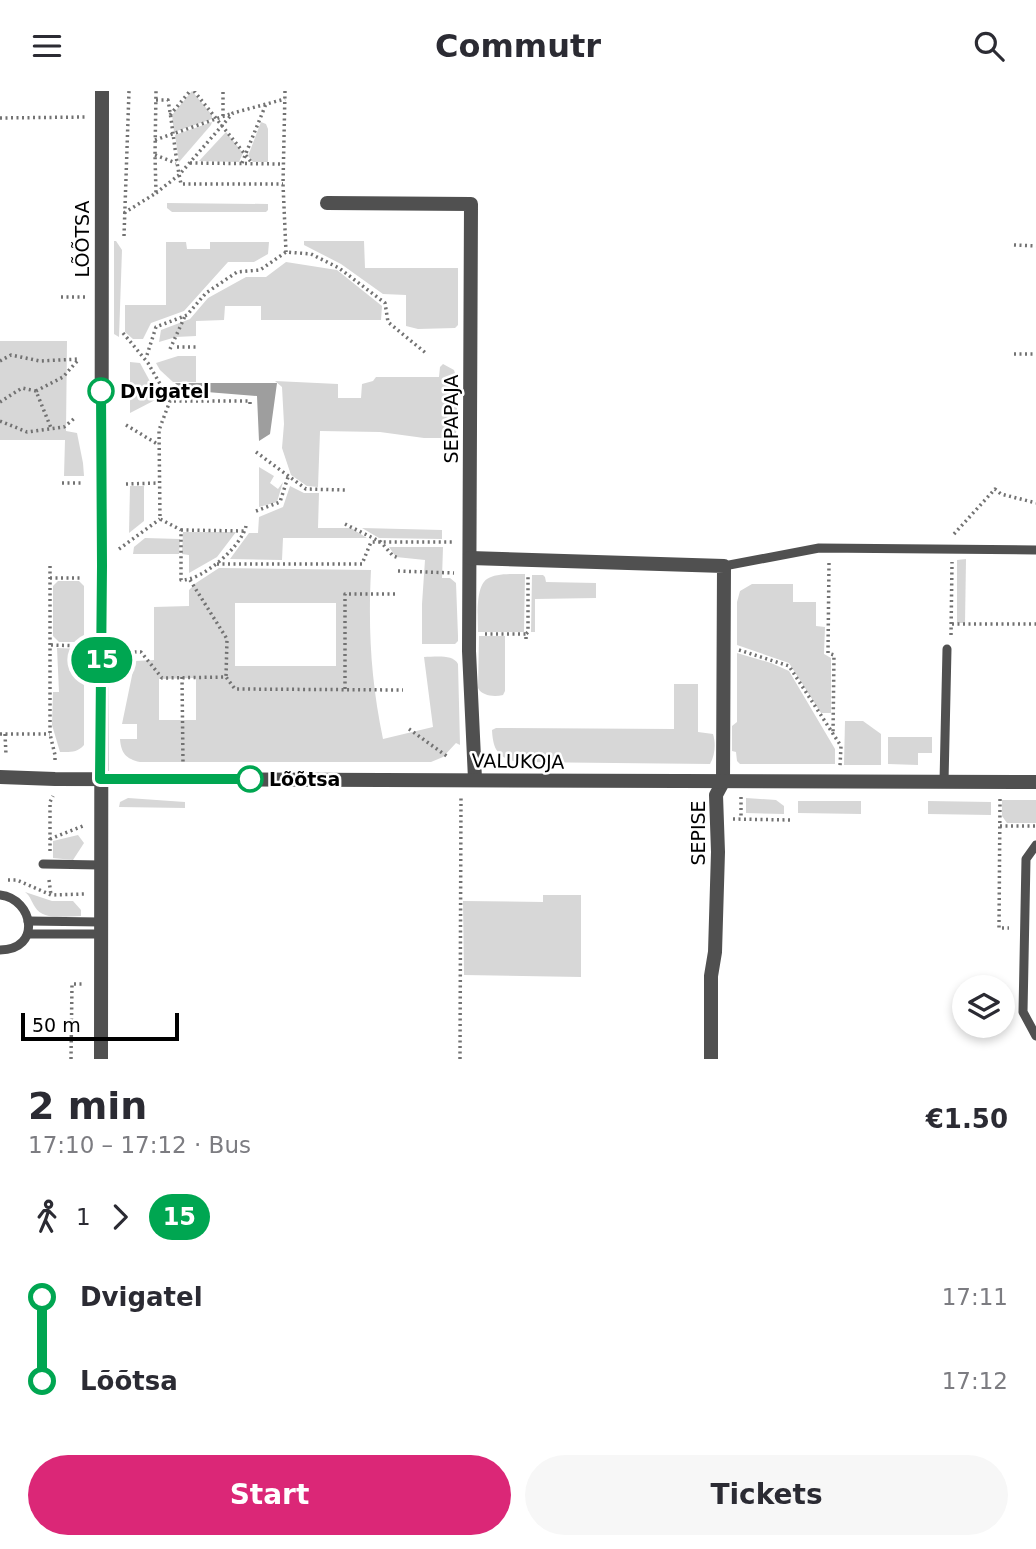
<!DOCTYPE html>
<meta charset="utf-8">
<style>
body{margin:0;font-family:"DejaVu Sans",sans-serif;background:#f7f7f7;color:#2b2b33;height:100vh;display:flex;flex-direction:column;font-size:26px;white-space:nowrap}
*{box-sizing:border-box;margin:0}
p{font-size:23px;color:#7c7c81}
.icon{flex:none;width:38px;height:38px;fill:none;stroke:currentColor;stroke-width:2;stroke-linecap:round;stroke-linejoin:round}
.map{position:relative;height:968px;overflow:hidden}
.panel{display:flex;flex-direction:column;background:#fff;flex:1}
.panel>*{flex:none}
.badge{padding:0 14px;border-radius:23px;font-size:24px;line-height:46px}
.fabs{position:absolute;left:952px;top:884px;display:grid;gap:14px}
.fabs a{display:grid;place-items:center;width:63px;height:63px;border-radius:50%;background:#fff;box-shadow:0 4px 10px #0003;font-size:35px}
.scale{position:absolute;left:21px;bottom:18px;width:158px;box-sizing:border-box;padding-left:7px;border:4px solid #000;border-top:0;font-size:19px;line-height:24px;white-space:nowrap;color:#000;-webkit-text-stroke:5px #fff;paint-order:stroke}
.map>.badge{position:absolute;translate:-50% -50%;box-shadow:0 0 0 4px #fff}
.legs{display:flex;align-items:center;gap:10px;height:77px;padding:0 28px;font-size:23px}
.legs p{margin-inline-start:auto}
.head{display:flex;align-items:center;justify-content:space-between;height:119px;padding:0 28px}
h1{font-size:38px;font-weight:700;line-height:52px}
.primary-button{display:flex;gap:14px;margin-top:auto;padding:14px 28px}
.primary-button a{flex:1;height:80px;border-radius:42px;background:#db2777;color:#fff;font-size:28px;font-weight:700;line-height:80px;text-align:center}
.primary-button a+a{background:#f7f7f7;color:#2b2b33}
ul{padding:0 28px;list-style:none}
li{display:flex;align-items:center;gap:24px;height:84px;font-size:26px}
li i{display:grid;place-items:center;width:10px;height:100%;margin:0 9px;background:currentColor}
li i::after{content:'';width:18px;height:18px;margin:-9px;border:5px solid;border-radius:50%;background:#fff}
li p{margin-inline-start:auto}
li:first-child i{background:linear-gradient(#0000 50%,currentColor 0)}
li:last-child i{background:linear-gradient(currentColor 50%,#0000 0)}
header{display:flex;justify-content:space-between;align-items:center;height:91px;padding:0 28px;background:#fff;font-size:32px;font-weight:700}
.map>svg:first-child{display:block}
.green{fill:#d7d7d7;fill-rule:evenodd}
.water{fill:#9e9e9e}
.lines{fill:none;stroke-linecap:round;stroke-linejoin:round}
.path{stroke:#727272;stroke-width:3.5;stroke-dasharray:2 3.5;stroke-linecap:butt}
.lane{stroke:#505050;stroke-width:9}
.street{stroke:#505050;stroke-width:14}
.line-1-casing{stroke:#fff;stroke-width:16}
.line-1{stroke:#00a651;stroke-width:10}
.stop-1-dot{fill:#fff;stroke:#00a651;stroke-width:3.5}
.labels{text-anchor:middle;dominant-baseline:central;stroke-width:5;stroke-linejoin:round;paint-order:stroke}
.street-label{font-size:19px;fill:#000;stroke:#fff}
.stop-label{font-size:19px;font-weight:bold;fill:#000;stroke:#fff;text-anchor:start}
</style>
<header><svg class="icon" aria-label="menu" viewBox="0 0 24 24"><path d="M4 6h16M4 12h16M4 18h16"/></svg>Commutr<svg class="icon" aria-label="search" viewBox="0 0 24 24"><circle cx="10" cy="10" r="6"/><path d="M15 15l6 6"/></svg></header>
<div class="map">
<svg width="1036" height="968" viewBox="0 0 1036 968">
<rect width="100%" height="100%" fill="#fff"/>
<g class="green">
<polygon points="192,0 212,24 212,28 174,41 172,24"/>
<polygon points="212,31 211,34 179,71 175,44"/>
<polygon points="261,31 266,33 268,38 268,71 253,71 248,65"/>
<polygon points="226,41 243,62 239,71 199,70"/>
<polygon points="167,112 268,113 268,119 266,121 172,121 167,117"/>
<polygon points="114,150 116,150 122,159 119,246 114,243"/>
<polygon points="304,150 364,150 365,177 458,177 458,234 455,237 418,238 406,235 406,204 383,203 341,173 304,154"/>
<polygon points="166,151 186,151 187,158 210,158 210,151 269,151 268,163 254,171 228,171 184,220 151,232 143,248 133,248 125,241 125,214 166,214"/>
<polygon points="286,171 337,179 382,215 381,229 261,229 261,215 225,215 224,229 196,230 196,245 176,246 159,251 161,239 190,228 208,207 246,186 266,186"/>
<polygon points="0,250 67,250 66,340 77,342 83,372 84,385 64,385 65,349 0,349"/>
<polygon points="178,265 196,265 196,291 173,291 160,279 156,272"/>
<polygon points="130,271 140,272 159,307 130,322"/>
<polygon points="443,273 454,279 457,289 457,337 456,342 451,347 424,347 380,341 320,340 318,396 307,395 291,384 282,357 284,333 282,296 275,290 338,293 338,307 361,307 362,293 373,290 376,286 439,286 440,276"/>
<polygon points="259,376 274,385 270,392 278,398 283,391 277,411 259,416"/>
<polygon points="130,395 144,395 144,430 129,442"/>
<polygon points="290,395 304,402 319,402 318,437 351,437 367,447 283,447 282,469 230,468 249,442 258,442 259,426 283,416"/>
<polygon points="362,437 442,439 442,448 379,447"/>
<polygon points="183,441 236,441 217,466 189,482 189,464 182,463"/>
<polygon points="145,447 180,448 179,463 133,463 134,456"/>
<polygon points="389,456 443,456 442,487 450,487 456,492 458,545 458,550 455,553 422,553 422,513 425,469 396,466"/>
<polygon points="966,468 965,532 957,532 957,469"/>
<path d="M219 477 371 479C368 540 371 589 383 648L433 636 424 566C435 566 453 563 458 573L460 654 456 652 443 666 431 671H140C126 668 121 662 120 648H137V633H122L135 570 154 569V516L189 515V499L196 492ZM235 512H336V575H235ZM196 587V629H159V588Z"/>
<path d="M525 483 524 541H478C478 528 475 496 487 488 496 482 514 483 525 483Z"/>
<polygon points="532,484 543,484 545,486 546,491 596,492 596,507 535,508 535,541 531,541"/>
<polygon points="58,490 79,490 84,495 84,551 59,551 53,545 53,495"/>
<polygon points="752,493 793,493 793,511 816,511 816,535 825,536 824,563 831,567 831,622 821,622 789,572 737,554 737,511 740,500"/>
<path d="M479 545H505V600L503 604C494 606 482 605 478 597Z"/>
<path d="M57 557 84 558V654C77 662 70 661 60 661L52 634 53 601H59Z"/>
<polygon points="737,562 771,572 789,580 835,658 835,673 740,673 737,670 736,661 732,660 732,635 737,631"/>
<path d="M674 593H698V641L713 643C716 652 715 665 710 673L520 671C499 668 493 660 492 639L496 637 674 638Z"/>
<polygon points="845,630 863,630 881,643 881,674 844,674"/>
<polygon points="888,646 932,646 932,662 918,662 918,674 888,673"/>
<polygon points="128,707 185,711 185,717 119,716 120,711"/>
<polygon points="746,707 776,709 784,715 784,723 746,722"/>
<polygon points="1002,709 1036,709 1036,732 1007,732 1002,725"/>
<polygon points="798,710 861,710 861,723 798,722"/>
<polygon points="928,710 991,711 991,724 928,723"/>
<polygon points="78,744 84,752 73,769 53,767 53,750"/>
<path d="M25 801 52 810H73L81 819V825C67 825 43 830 35 816 31 810 31 806 25 801Z"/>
<polygon points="543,804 581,804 581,886 464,884 463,810 543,811"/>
</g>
<polygon class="water" points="175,292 277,292 270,343 259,350 257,305 182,299"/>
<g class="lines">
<g class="path">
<polyline points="194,0 252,72"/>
<polyline points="285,0 283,93 286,161"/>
<path d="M156 9H168C173 37 175 65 181 93H283"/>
<polyline points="170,24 190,0"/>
<polyline points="223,25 223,0"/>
<polyline points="0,27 87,26"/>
<polyline points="155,49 233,22"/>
<polyline points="155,64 176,72"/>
<polyline points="190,72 283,73"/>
<polyline points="242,72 266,13"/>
<polyline points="156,102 179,84 233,22 285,8"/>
<polyline points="124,122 156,102 155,64 156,0"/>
<polyline points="124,145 129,0"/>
<polyline points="1014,154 1036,155"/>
<polyline points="61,206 86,206"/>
<polyline points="123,242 148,272 170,310"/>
<polyline points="177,256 197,256"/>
<polyline points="170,258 185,225"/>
<polyline points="1014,263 1036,263"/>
<polyline points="147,264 156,236 187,224 206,202 237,181 260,179 286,161 311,163 339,177 385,212 388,231 427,263"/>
<polyline points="0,270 11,264 40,270 79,268"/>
<polyline points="36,300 63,286 79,268"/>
<polyline points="0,311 22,297 36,300 51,337"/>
<polyline points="0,330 27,341 64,336 76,326"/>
<polyline points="126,334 159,354"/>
<polyline points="256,361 306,398 345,399"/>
<polyline points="62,392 84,392"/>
<polyline points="126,393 159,392"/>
<polyline points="256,420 280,411 288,386"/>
<polyline points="345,433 381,451 393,465 399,467"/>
<path d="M246 435C242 455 202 490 181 489V439L160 428 159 339 170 310H250V314"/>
<polyline points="181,439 245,440"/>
<polyline points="954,443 995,398 1001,403 1036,412"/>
<polyline points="119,458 160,428"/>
<polyline points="829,472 828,562 834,564 833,644"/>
<polyline points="217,473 362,473 371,451 454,451"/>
<polyline points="50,475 50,643 55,664 55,672"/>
<polyline points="398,480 454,482"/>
<polyline points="50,487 83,487"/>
<polyline points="190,489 227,548 226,586"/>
<polyline points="952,533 1036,533"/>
<polyline points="485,543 526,543"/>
<polyline points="951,544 952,471"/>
<polyline points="526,548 526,543 528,541 528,484"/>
<polyline points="51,554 85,555"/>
<polyline points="739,559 789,575 841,655 840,675"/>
<polyline points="129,561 141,561 162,587 226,586 235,598 403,599"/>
<polyline points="182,586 183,672"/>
<polyline points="345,598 345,503 398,503"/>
<polyline points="409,638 448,666"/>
<polyline points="0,643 50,643"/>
<polyline points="5,643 6,664"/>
<polyline points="741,706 741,728"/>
<polyline points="1000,708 999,837 1009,837"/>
<polyline points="733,728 790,729"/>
<polyline points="1000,735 1036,735"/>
<polyline points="50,748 83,735"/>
<polyline points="50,760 50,711 53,705"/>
<polyline points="8,789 17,789 51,804 84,803"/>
<polyline points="49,789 51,804"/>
<polyline points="71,968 72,893 85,893"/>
<polyline points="460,968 461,704"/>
</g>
<g class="lane">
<polyline points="724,475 819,457 1036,459"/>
<polyline points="944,691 947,558"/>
<polyline points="1036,754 1026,768 1023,921 1036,945"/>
<polyline points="43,773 100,774"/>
<path d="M0 804C34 808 42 859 0 859"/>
<polyline points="28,830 100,831"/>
<polyline points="28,843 100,843"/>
</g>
<g class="street">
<polyline points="327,112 471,113 469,560 475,688"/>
<polyline points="470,467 724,475 723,691 716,704 718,761 715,861 711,885 711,968"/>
<polyline points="0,686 55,688 1036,691"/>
<polyline points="101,968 102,0"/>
</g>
</g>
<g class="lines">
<g class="line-1-casing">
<polyline id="line-1" points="101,300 102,475 100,688 250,688"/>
</g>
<use href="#line-1" class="line-1"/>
</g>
<g class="stop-1-dot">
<circle cx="101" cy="300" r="12"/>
<circle cx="250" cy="688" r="12"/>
</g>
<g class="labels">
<g class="street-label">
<text transform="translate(82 148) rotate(-90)">LÕÕTSA</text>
<text transform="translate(451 328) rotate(-90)">SEPAPAJA</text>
<text transform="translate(518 670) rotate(1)">VALUKOJA</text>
<text transform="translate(698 742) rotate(-90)">SEPISE</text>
</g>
<g class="stop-label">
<text x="120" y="300">Dvigatel</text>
<text x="269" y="688">Lõõtsa</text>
</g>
</g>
</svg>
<div class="fabs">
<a><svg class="icon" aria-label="layers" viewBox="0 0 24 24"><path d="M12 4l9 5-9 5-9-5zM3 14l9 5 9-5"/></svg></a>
</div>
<div class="scale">50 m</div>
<b class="badge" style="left:102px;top:569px;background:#00a651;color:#fff">15</b>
</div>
<section class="panel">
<div class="head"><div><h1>2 min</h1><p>17:10 – 17:12 · Bus</p></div><b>€1.50</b></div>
<div class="legs"><svg class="icon" aria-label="walk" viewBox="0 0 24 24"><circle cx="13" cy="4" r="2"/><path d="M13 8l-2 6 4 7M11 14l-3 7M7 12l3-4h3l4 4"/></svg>1<svg class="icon" aria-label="forward" viewBox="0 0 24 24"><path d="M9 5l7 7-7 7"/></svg><b class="badge" style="background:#00a651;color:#fff">15</b></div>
<ul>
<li><i style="color:#00a651"></i><b>Dvigatel</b><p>17:11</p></li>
<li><i style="color:#00a651"></i><b>Lõõtsa</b><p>17:12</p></li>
</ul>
<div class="primary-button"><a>Start</a><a>Tickets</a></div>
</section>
